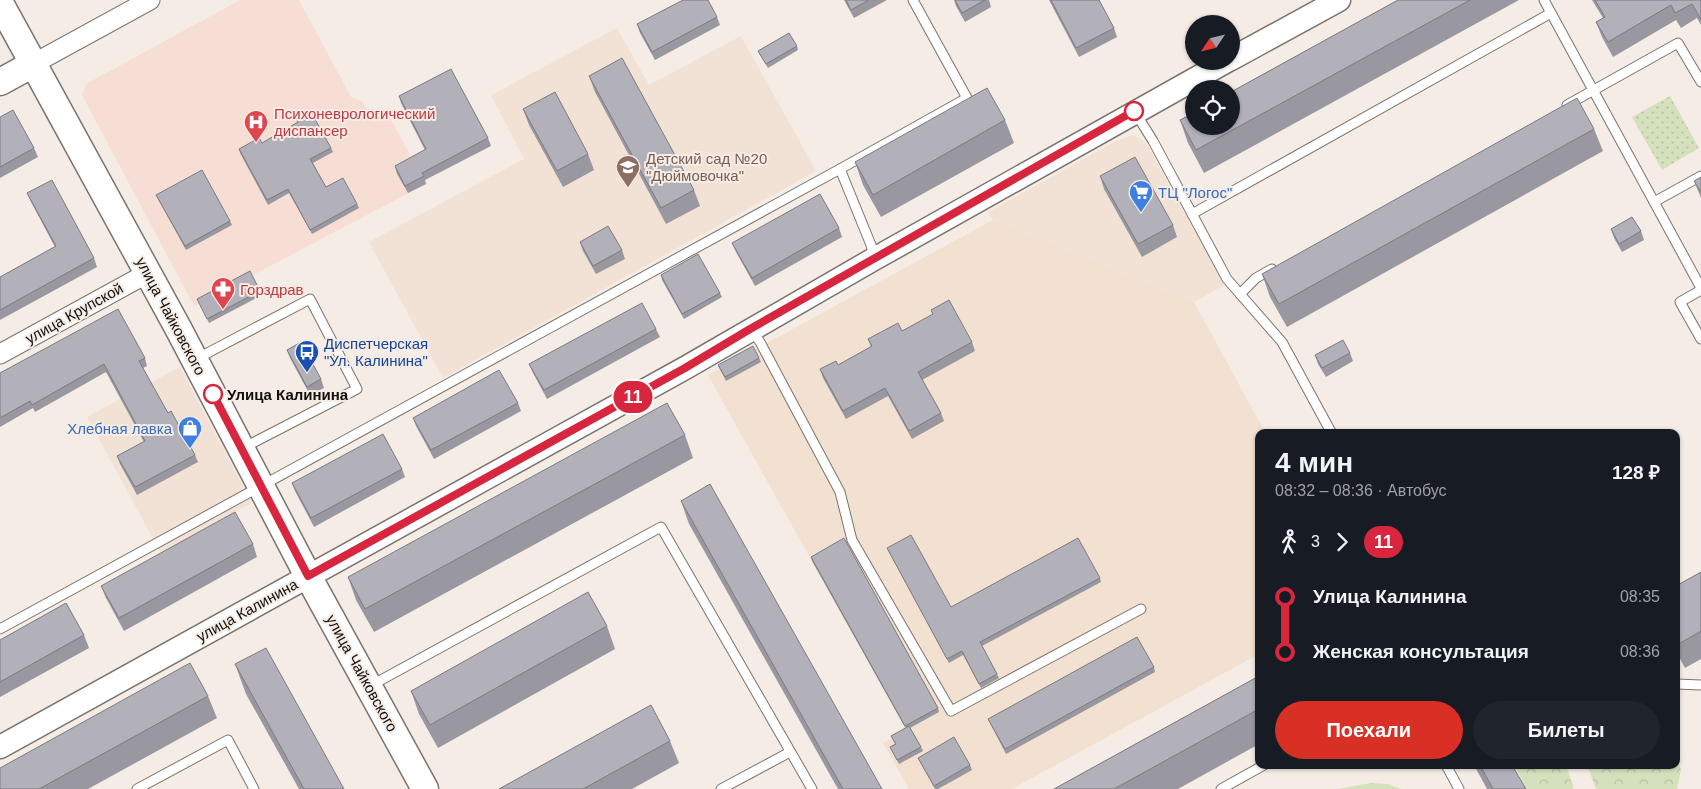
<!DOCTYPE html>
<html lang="ru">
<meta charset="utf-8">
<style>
body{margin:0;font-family:Arial,sans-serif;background:#20242c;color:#f1f3f6;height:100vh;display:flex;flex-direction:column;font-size:19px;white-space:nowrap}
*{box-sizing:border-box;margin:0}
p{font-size:16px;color:#9ea1a6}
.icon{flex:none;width:28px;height:28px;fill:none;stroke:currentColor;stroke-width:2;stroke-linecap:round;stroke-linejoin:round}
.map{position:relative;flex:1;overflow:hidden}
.drawer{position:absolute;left:1255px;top:429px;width:425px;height:340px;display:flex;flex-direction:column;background:#171b24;border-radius:10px;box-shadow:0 1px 4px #0004}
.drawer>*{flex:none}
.badge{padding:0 10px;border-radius:16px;font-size:18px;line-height:32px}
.needle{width:32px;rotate:235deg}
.tools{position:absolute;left:1185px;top:15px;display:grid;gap:10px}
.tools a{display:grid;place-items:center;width:55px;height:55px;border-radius:50%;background:#171b24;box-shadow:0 1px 4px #0004;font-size:25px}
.map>.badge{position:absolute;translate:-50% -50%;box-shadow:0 0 0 2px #fff}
.legs{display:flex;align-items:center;gap:8px;height:55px;padding:0 20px;font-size:16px}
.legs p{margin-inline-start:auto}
.head{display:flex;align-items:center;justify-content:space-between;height:85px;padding:0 20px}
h1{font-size:28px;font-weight:600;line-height:38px}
.cta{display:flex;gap:10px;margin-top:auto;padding:10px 20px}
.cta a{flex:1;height:58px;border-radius:30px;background:#d93025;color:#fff;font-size:20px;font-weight:600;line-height:58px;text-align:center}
.cta a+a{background:#20242c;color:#f1f3f6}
ul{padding:0 20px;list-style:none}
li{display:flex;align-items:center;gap:18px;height:55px;font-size:19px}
li i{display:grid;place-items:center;width:8px;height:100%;margin:0 6px;background:currentColor}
li i::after{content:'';width:12px;height:12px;margin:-6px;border:4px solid;border-radius:50%;background:#171b24}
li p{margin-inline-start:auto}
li:first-child i{background:linear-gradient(#0000 50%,currentColor 0)}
li:last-child i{background:linear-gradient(currentColor 50%,#0000 0)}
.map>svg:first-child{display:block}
.built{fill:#f1e2d5}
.industrial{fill:#f2e1d0}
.medical{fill:#f7ded5}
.grass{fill:url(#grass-dots)}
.forest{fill:url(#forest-crowns)}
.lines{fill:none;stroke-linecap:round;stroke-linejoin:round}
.service-casing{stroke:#7b736d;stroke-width:11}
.minor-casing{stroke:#7b736d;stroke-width:21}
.tertiary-casing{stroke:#7b736d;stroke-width:25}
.secondary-casing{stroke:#7b736d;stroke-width:29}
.service{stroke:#fff;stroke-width:9}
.minor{stroke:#fff;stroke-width:19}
.tertiary{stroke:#fff;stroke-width:22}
.secondary{stroke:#fff;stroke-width:26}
.wall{fill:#99979f}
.building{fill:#b2b0b9;stroke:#7d7b82}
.line-1-casing{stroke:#fff;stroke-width:11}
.line-1{stroke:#d7263d;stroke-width:8}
.stop-1-dot{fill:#fff;stroke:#d7263d;stroke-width:2.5}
.labels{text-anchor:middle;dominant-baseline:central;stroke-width:4;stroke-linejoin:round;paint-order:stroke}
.health-label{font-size:15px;fill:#be3a42;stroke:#f5ece5;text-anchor:start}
.education-label{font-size:15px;fill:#785e54;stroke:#f5ece5;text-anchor:start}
.shop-label{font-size:15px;fill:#366cbe;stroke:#f5ece5;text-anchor:start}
.street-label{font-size:15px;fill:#110e0c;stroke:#f5ece5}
.transit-label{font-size:15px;fill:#164399;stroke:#f5ece5;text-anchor:start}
.stop-label{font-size:15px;font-weight:bold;fill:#110e0c;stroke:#f5ece5;text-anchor:start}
</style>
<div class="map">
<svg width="1701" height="789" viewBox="0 0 1701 789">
<defs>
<pattern id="grass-dots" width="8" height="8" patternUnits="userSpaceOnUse" patternTransform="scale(1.25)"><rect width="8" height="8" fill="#d5e1bd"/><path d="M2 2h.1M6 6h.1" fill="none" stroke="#b6c0a1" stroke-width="1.8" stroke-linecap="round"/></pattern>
<pattern id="forest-crowns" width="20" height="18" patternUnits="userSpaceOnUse" patternTransform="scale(1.25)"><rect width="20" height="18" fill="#d5e1bd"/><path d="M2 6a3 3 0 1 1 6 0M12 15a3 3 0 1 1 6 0" fill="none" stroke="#b6c0a1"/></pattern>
</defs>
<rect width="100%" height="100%" fill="#f5ece5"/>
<g class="built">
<polygon points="617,28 649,85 741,36 816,171 443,378 369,242 524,159 491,95"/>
<polygon points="1132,135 1141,139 1147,145 1224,285 1194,302 993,220 988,212 1114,142"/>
<polygon points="180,367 252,503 161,553 87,417"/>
</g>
<polygon class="industrial" points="993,220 1194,302 1265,432 1259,432 1259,654 1012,789 909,789 883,743 906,730 708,375"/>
<polygon class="medical" points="240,0 299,0 351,97 362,101 374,122 388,114 426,184 194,306 82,95 86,84"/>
<polygon class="grass" points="1670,96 1699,148 1662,170 1632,117"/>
<g class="forest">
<polygon points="1676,757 1681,770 1677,789 1596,789 1587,765 1676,765"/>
<polygon points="1514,765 1566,765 1574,789 1527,789"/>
<polygon points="1371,783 1388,784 1401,789 1338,789"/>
</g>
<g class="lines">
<g class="service-casing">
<g id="service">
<polyline points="1544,0 1701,288"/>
<polyline points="1567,105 1678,43 1701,82"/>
<polyline points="1135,112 1153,141 1227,279 1282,342 1331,432"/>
<polyline points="840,169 967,98 913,0"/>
<polyline points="1654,202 1701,176"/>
<polyline points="1192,214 1551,13"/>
<polyline points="1701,290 1680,302 1701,339"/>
<polyline points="1240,294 1256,278 1272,269"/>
<polyline points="751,330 760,342 840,492 852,540 951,711 1141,609"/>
<polyline points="198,358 310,299 357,389 243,448"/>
<polyline points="0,629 840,169 871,245 874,258"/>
<polyline points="1676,684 1701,685"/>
<polyline points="370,686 661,527 812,789"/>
<polyline points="1446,765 1459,789"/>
<polyline points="137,789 228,740 254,789"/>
<polyline points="721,789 790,752"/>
<polyline points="1221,789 1264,765"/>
</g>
</g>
<g class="minor-casing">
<g id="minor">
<polyline points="33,64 150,0"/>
<polyline points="0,354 148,273"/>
</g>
</g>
<g class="tertiary-casing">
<g id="tertiary">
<polyline points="1231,59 1339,0"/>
<polyline points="0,747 685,368 874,259 1227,61"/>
</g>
</g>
<g class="secondary-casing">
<g id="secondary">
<polyline points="0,3 178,328 308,576 425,789"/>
<polyline points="0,82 33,64"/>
</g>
</g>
<use href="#service" class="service"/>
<use href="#minor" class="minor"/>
<use href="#tertiary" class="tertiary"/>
<use href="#secondary" class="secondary"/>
</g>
<g class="wall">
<polygon points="844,0 887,0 854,18"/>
<polygon points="954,0 989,0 991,7 965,22 956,6"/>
<polygon points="1049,0 1099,0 1114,28 1117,37 1079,57"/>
<polygon points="1398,0 1519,0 1204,173 1188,143 1180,120"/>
<polygon points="1592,0 1701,0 1701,25 1697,18 1681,28 1676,20 1613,57 1602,37 1596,22 1603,18"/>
<polygon points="717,17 720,25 655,60 640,33 637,24"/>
<polygon points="797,46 798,50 768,68 760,55 758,51"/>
<polygon points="589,76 694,190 700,206 666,224 595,92"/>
<polygon points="399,96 488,138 491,146 425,180 426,184 408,193 397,174 395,166 425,150 401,103"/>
<polygon points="523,109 588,154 594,170 563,187 529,125"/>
<polygon points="0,117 34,148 38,157 0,178"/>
<polygon points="296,118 331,148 333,152 313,163 326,187 357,204 359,208 312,234 289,193 268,205 240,153 239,149 262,143 298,123"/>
<polygon points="1005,120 1014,143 881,217 863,185 855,162"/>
<polygon points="1594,129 1603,151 1287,327 1270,297 1262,274"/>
<polygon points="1100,176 1173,225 1177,237 1142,257 1104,189"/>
<polygon points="1701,177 1701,198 1694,181"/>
<polygon points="27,193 94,258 97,267 0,320 0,277 55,247 31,202"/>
<polygon points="156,195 230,221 232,225 186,250 158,199"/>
<polygon points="839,228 842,237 755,286 736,252 732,243"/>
<polygon points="1611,229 1641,231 1644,240 1622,252 1614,238"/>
<polygon points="580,242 622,250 625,259 596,274 583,251"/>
<polygon points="661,275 720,293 722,297 684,319 662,280"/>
<polygon points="260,291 262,295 209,323 197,299"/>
<polygon points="931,310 972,342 975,351 922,380 941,413 944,421 912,439 888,396 846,419 823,378 820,369 838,365 871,347 868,339 902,331 933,315"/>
<polygon points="656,329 660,337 547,399 533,373 529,364"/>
<polygon points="287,350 321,379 324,388 310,395 290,358"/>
<polygon points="1350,353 1353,361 1326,377 1318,364 1315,355"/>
<polygon points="145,358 147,366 143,368 168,413 195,455 198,462 137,495 120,464 117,456 144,442 106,372 35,412 33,408 0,427 0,373"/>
<polygon points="759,358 761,362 726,381 718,365"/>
<polygon points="518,403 521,411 434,459 416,426 413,418"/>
<polygon points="685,435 693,458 374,632 356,600 348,577"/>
<polygon points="402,469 405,477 314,527 295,491 292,483"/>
<polygon points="681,501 882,789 838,789 689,524"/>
<polygon points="253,544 257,557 124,631 106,598 101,586"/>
<polygon points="887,548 951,607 1100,578 1101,582 982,646 999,678 981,688 963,655 949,663 889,552"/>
<polygon points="811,557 938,708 939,712 910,728 921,747 923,751 899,764 890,747 895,744 891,736 906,729 812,561"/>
<polygon points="1701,572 1701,659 1685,668 1676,651 1676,586"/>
<polygon points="607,626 615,649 438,748 419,714 411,691"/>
<polygon points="84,635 89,648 0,697 0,640"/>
<polygon points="235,664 344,789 299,789 246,694"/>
<polygon points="1154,667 1155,672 1006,754 988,719"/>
<polygon points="1259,676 1259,744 1178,789 1054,789"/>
<polygon points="208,696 217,718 88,789 0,789"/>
<polygon points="670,741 679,763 632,789 499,789"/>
<polygon points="918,758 970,765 972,770 938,789 935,789 920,762"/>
<polygon points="1474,765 1512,765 1526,789 1487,789"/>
</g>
<g class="building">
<polygon points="683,0 708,0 717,17 652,52 637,24"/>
<polygon points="846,0 869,0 851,10"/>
<polygon points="955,0 985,0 962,13"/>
<polygon points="1051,0 1099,0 1114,28 1076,48"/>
<polygon points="1398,0 1470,0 1196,150 1180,120 1194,113 1194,126 1231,126 1231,92"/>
<polygon points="1595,0 1701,0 1701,19 1692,4 1675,13 1671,5 1608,42 1596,22 1605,17"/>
<polygon points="789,33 797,46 766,64 758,51"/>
<polygon points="622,58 694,190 661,208 589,76"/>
<polygon points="451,69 488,138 422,173 424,176 405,186 395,166 426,149 399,96"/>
<polygon points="987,88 1005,120 873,195 855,162"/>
<polygon points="555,92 588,154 557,171 523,109"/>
<polygon points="1577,98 1594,129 1279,304 1262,274"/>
<polygon points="13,110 34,148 0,167 0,117"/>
<polygon points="310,110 331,148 310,159 326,187 343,178 357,204 310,230 288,189 267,200 239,149 259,138 262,143 298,122 296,118"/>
<polygon points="1135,157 1173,225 1138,244 1100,176"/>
<polygon points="202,170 230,221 185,246 156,195"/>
<polygon points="1701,177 1701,192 1694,181"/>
<polygon points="52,180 94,258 0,310 0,277 56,246 27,193"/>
<polygon points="820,194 839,228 752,278 732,243"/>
<polygon points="1632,217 1641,231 1619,244 1611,229"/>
<polygon points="608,226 622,250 593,266 580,242"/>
<polygon points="698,254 720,293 682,314 661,275"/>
<polygon points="250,271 260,291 207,319 197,299"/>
<polygon points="949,300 972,342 918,372 941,413 909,431 885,388 843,411 820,369 836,361 838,365 872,346 868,339 898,323 902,331 933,314 931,310"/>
<polygon points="642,303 656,329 544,390 529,364"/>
<polygon points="118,309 145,358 139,361 168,413 171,411 195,455 135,487 117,456 145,441 104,364 32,405 30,401 0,418 0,373"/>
<polygon points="1343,340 1350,353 1322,368 1315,355"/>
<polygon points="301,342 321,379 307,387 287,350"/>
<polygon points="753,346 759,358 725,377 718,365"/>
<polygon points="499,370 518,403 431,450 413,418"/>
<polygon points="667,403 685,435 365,609 348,577"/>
<polygon points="383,434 402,469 311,518 292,483"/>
<polygon points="710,484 882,789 843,789 681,501"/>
<polygon points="235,512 253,544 119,618 101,586"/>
<polygon points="911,535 951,607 1078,538 1100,578 980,642 997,674 979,684 962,651 947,659 887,548"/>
<polygon points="844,538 938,708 905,726 811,557"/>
<polygon points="1701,572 1701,631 1677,645 1676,644 1676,586"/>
<polygon points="588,592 607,626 430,725 411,691"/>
<polygon points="66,603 84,635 0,682 0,640"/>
<polygon points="1137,637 1154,667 1005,749 988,719"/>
<polygon points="266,648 344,789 304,789 235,664"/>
<polygon points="190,663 208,696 39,789 0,789 0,768"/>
<polygon points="1259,676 1259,709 1114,789 1054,789"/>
<polygon points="651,705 670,741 583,789 499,789"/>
<polygon points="909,726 921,747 897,760 890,747 896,744 891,736"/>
<polygon points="954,737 970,765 934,786 918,758"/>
<polygon points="1480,765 1512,765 1526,789 1493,789"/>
</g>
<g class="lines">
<g class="line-1-casing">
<polyline id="line-1" points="213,394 308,576 685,368 750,329 1134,111"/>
</g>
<use href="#line-1" class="line-1"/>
</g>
<defs>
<g id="hospital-pin" transform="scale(1.25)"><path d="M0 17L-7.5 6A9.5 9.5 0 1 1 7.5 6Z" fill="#e0444e" stroke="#f5ece5"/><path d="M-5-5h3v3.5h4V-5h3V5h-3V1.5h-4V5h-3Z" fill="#fff"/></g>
<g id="school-pin" transform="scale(1.25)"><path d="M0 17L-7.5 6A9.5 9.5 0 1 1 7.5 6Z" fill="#8d6e63" stroke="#f5ece5"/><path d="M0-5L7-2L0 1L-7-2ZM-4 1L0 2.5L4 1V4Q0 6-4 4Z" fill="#fff"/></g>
<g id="supermarket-pin" transform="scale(1.25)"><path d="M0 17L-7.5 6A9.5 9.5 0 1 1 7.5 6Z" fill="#3f7fe0" stroke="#f5ece5"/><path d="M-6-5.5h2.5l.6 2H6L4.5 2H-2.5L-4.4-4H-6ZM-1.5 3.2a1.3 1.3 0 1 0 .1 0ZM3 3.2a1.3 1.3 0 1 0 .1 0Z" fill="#fff"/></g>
<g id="pharmacy-pin" transform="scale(1.25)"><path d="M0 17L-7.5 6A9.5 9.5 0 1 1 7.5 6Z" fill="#e0444e" stroke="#f5ece5"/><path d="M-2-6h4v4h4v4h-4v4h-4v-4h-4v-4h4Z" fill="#fff"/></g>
<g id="bus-pin" transform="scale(1.25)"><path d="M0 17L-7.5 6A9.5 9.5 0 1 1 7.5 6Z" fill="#1a4fb4" stroke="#f5ece5"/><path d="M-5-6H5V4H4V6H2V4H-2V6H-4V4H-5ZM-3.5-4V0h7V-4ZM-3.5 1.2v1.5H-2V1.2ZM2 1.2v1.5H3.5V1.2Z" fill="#fff"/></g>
<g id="shop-pin" transform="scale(1.25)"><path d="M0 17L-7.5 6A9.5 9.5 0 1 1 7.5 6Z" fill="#3f7fe0" stroke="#f5ece5"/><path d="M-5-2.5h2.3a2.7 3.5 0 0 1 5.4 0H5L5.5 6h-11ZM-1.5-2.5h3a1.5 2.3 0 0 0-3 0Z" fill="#fff"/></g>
</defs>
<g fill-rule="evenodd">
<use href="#hospital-pin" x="256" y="122"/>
<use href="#school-pin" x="628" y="167"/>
<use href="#supermarket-pin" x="1141" y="192"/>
<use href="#pharmacy-pin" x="223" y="289"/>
<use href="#bus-pin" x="307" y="352"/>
<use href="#shop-pin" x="190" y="428"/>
</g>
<g class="stop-1-dot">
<circle cx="1134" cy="111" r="9"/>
<circle cx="213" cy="394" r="9"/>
</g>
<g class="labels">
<g class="health-label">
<text x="274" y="113">Психоневрологический<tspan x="274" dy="17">диспансер</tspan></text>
<text x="240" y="289">Горздрав</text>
</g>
<g class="education-label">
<text x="646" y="158">Детский сад №20<tspan x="646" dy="17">"Дюймовочка"</tspan></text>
</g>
<g class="shop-label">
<text x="1158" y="192">ТЦ "Логос"</text>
<text x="172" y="428" text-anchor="end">Хлебная лавка</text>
</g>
<g class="street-label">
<text transform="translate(74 313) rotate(-29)">улица Крупской</text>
<text transform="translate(171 316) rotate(62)">улица Чайковского</text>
<text transform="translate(247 610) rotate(-29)">улица Калинина</text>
<text transform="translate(362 673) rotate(61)">улица Чайковского</text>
</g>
<g class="transit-label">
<text x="324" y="343">Диспетчерская<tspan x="324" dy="17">"Ул. Калинина"</tspan></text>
</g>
<g class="stop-label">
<text x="227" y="394">Улица Калинина</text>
</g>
</g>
</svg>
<div class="tools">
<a><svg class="needle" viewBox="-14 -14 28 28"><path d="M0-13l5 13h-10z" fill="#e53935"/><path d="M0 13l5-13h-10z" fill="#9ea1a6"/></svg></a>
<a><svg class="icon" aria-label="locate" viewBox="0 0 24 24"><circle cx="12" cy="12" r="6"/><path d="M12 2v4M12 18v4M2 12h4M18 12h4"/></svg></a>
</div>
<b class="badge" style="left:633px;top:397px;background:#d7263d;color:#fff">11</b>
<section class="drawer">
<div class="head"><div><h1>4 мин</h1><p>08:32 – 08:36 · Автобус</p></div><b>128 ₽</b></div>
<div class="legs"><svg class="icon" aria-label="walk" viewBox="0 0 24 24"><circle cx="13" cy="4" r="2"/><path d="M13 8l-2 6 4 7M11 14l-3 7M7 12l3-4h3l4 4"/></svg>3<svg class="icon" aria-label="forward" viewBox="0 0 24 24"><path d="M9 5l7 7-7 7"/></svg><b class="badge" style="background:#d7263d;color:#fff">11</b></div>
<ul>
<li><i style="color:#d7263d"></i><b>Улица Калинина</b><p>08:35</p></li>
<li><i style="color:#d7263d"></i><b>Женская консультация</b><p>08:36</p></li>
</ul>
<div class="cta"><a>Поехали</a><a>Билеты</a></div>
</section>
</div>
